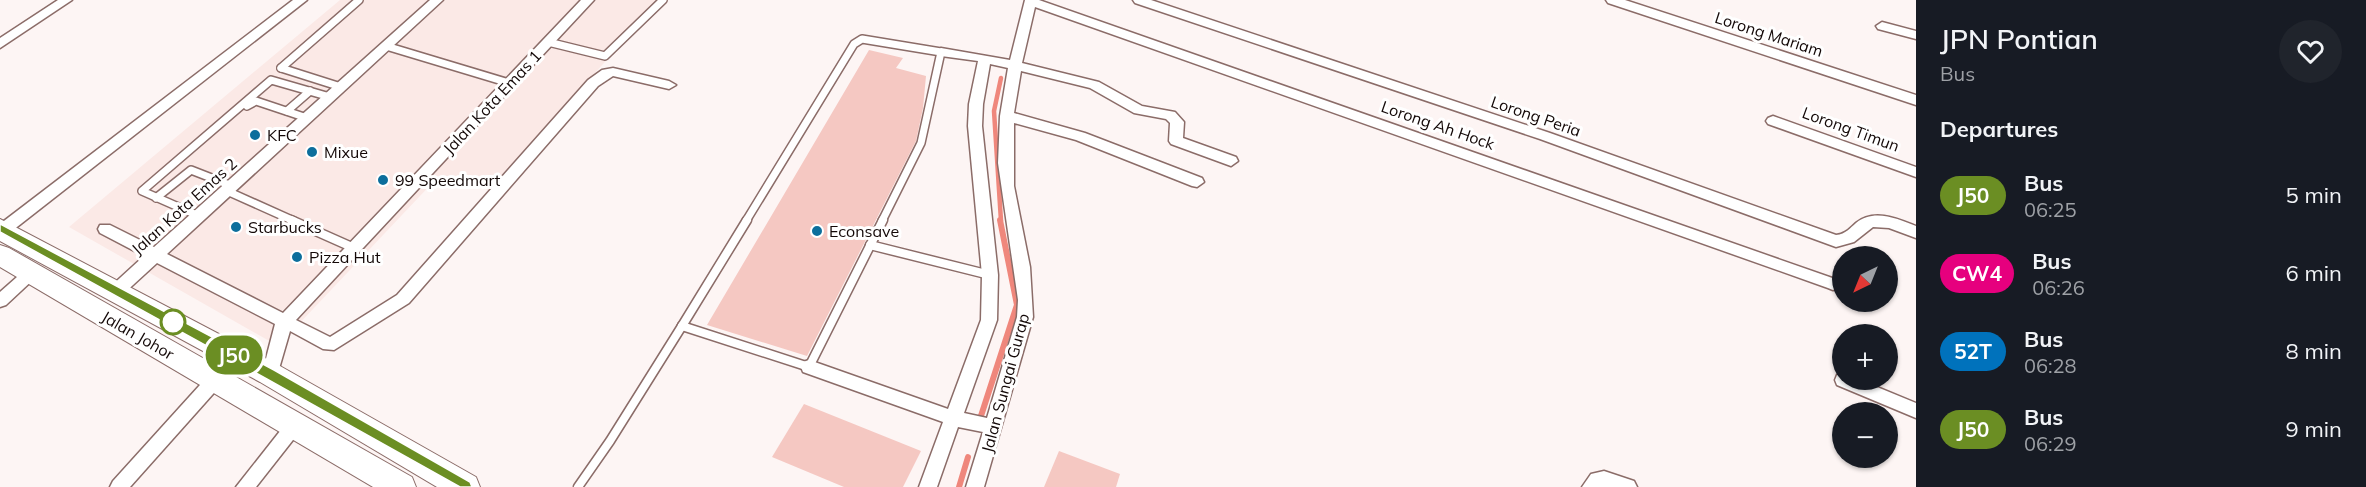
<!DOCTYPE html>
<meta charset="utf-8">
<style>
body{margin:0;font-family:Mulish,sans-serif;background:#20242c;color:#f1f3f6;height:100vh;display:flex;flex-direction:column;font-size:22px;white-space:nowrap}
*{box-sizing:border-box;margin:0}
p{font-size:20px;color:#9ea1a6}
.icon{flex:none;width:33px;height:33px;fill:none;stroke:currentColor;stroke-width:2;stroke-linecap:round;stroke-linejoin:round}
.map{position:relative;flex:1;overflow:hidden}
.drawer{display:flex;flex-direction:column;background:#171b24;width:450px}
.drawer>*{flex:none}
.badge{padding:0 12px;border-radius:20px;font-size:21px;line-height:39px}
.needle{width:39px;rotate:223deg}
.fabs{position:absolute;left:1832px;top:246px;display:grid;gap:12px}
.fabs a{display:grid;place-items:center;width:66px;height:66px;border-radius:50%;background:#171b24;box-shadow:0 2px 4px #0004;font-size:30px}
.map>.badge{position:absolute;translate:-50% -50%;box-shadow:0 0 0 3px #fff}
h2{padding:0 24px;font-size:22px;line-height:54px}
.round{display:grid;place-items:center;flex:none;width:63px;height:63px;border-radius:32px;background:#20242c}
.headline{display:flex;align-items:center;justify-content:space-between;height:102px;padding:0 24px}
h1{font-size:28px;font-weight:600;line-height:45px}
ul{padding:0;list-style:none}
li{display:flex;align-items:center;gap:18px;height:78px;padding:0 24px}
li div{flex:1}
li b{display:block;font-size:22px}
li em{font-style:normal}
li .badge{min-width:66px;font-weight:700;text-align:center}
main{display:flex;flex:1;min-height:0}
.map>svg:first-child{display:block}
.built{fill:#fbe9e6}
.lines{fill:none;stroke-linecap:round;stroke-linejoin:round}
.stream-far1{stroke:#ef877c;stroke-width:4.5}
.stream{stroke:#ef877c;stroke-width:6}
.building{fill:#f5c8c2}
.service-far1-casing{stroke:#8b6c68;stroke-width:10}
.service-casing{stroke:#8b6c68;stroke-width:11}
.minor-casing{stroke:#8b6c68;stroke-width:3}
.trunk-casing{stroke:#8b6c68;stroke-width:2}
.service-far1{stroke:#fff;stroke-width:7}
.service{stroke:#fff;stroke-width:8}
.minor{fill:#fff;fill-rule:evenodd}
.trunk{fill:#fff;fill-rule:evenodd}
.line{fill:#6b8e23;stroke:#fff;stroke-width:1.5}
.poi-dot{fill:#0c6e9c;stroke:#fff;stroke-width:2}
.stop-dot{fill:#fff;stroke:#6b8e23;stroke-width:3}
.labels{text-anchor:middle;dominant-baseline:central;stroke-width:6;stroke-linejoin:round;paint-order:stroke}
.street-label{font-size:16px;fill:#130807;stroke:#fff}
.poi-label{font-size:16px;fill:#130807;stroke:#fff;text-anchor:start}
</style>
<main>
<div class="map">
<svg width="1916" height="487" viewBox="0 0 1916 487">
<rect width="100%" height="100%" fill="#fdf5f4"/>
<polygon class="built" points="340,0 661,0 489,190 437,178 278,346 69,227"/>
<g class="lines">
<polyline class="stream-far1" points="1001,221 994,111 1001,78"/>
<g class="stream">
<polyline points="979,422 1017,305 1000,220"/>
<polyline points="959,487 968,457"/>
</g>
</g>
<g class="building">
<polygon points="869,50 903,58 896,68 926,76 923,108 916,141 807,356 707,325"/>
<polygon points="804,404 921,451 903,487 844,487 772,457"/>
<polygon points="1059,451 1120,474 1116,487 1044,487"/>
</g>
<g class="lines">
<g class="service-far1-casing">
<g id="service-far1">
<polyline points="548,42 605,56 663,0"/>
<polyline points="386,46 509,83"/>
<polyline points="281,68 359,0"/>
<polyline points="281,68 341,87"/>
<polyline points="247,106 256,101 307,118"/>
<polyline points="287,111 310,91"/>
<polyline points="227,191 294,221"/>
<polyline points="156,198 191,170 232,186"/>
<polyline points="199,216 142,191 271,80 330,97"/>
<polyline points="746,221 854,44 862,39 941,52 921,143 882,221"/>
</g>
</g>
<g class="service-casing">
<g id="service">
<polyline points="291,220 354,248"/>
<polyline points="870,245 990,275"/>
<polyline points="682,326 809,367 883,220"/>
<polyline points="682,326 747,220"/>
<polyline points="578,487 610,441 682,326"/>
</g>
</g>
<g class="minor-casing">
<g id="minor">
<polygon points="58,0 72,0 0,48 0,38"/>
<polygon points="293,0 307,0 8,234 0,235 0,224"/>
<polygon points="430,0 443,0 167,254 283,313 581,0 594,0 296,320 330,337 397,295 588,80 602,70 613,68 669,81 676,85 669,89 613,76 598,86 409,303 334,350 323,349 290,331 276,379 270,381 264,379 262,374 275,324 157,263 121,296 115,298 109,296 107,292 109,288 144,256 100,233 98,229 100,225 110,225 154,247"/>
<path d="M1025 0H1039L1838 280 1841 284 1838 288 1833 290 1828 288 1035 7 1022 63 1099 82 1142 106 1175 112 1184 122 1183 138 1236 157 1238 161 1231 166 1171 144 1169 141 1170 123 1166 119 1134 113 1090 88 1021 71 1014 113 1085 133 1202 178 1204 182 1197 187 1192 186 1076 140 1014 123V186L1030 267 1033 317 984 487H966L983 432 958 427 937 487H919L943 422 803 372 801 367 803 362 809 360 948 409 981 320 982 275 968 126 969 104 978 61 941 56 935 52 941 48 1010 60ZM990 64 1008 68 1000 116 998 163 1018 300 1017 317 987 418 964 413 997 320 998 275 982 126 983 104Z"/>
<path d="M1133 0H1151L1550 133 1836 235C1846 234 1850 228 1856 223 1874 208 1898 219 1916 226V238L1889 228 1873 227 1854 242 1836 247 1540 139 1135 3Z"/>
<polygon points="1606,0 1625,0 1916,95 1916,105 1608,3"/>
<polygon points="1882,22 1916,31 1916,39 1878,29 1876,26"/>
<polygon points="1773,116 1916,167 1916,177 1768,124 1766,121 1768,118"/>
<polygon points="31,267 36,269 39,273 36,277 6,305 0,307 0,292 26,269"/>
<polygon points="215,373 221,375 223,380 221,385 130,487 110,487 113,481 209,375"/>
<polygon points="1842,373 1842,380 1860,380 1916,403 1916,418 1837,385 1835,380 1837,375"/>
<polygon points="294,418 300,421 303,426 300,431 256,487 236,487 288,421"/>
<polygon points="1604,471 1634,481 1637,487 1582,487 1591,474"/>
</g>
</g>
<g class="trunk-casing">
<g id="trunk">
<polygon points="0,219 280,366 476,477 480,487 437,487 260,382 0,241"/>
<polygon points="0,245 9,248 412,477 416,487 373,487 0,267"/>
</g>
</g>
<use href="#service-far1" class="service-far1"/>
<use href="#service" class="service"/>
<use href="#minor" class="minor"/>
<use href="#trunk" class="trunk"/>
</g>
<polygon class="line" points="0,224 274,370 470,482 472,487 460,487 265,378 0,232"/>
<g class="poi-dot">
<circle cx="255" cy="135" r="6"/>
<circle cx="312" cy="152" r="6"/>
<circle cx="383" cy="180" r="6"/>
<circle cx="236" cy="227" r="6"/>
<circle cx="817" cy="231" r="6"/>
<circle cx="297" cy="257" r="6"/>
</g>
<circle class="stop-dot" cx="173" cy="322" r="12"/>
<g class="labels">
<g class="street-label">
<text transform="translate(1769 34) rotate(18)">Lorong Mariam</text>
<text transform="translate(492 102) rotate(-47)">Jalan Kota Emas 1</text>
<text transform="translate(1536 116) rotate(19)">Lorong Peria</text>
<text transform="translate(1438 125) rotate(19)">Lorong Ah Hock</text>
<text transform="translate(1851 129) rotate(20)">Lorong Timun</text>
<text transform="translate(184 206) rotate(-42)">Jalan Kota Emas 2</text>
<text transform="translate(138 335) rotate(30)">Jalan Johor</text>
<text transform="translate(1005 383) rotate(-75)">Jalan Sungai Gurap</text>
</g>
<g class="poi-label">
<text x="267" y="135">KFC</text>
<text x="324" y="152">Mixue</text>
<text x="395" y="180">99 Speedmart</text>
<text x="248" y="227">Starbucks</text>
<text x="829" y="231">Econsave</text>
<text x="309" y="257">Pizza Hut</text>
</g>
</g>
</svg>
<div class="fabs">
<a><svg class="needle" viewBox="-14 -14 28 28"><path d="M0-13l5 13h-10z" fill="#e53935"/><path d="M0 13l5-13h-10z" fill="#9ea1a6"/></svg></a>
<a>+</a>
<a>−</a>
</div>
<b class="badge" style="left:234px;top:355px;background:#6b8e23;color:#fff">J50</b>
</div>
<section class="drawer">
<div class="headline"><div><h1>JPN Pontian</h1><p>Bus</p></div><a class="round"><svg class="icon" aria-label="heart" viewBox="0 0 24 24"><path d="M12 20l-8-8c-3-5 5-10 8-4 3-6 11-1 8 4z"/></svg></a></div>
<h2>Departures</h2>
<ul>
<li><span class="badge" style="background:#6b8e23;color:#fff">J50</span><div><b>Bus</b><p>06:25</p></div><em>5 min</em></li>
<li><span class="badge" style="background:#e6007e;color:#fff">CW4</span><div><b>Bus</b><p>06:26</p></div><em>6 min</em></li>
<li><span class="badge" style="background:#0072bc;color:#fff">52T</span><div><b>Bus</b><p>06:28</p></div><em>8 min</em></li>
<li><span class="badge" style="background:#6b8e23;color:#fff">J50</span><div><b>Bus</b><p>06:29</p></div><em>9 min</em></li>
</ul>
</section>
</main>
